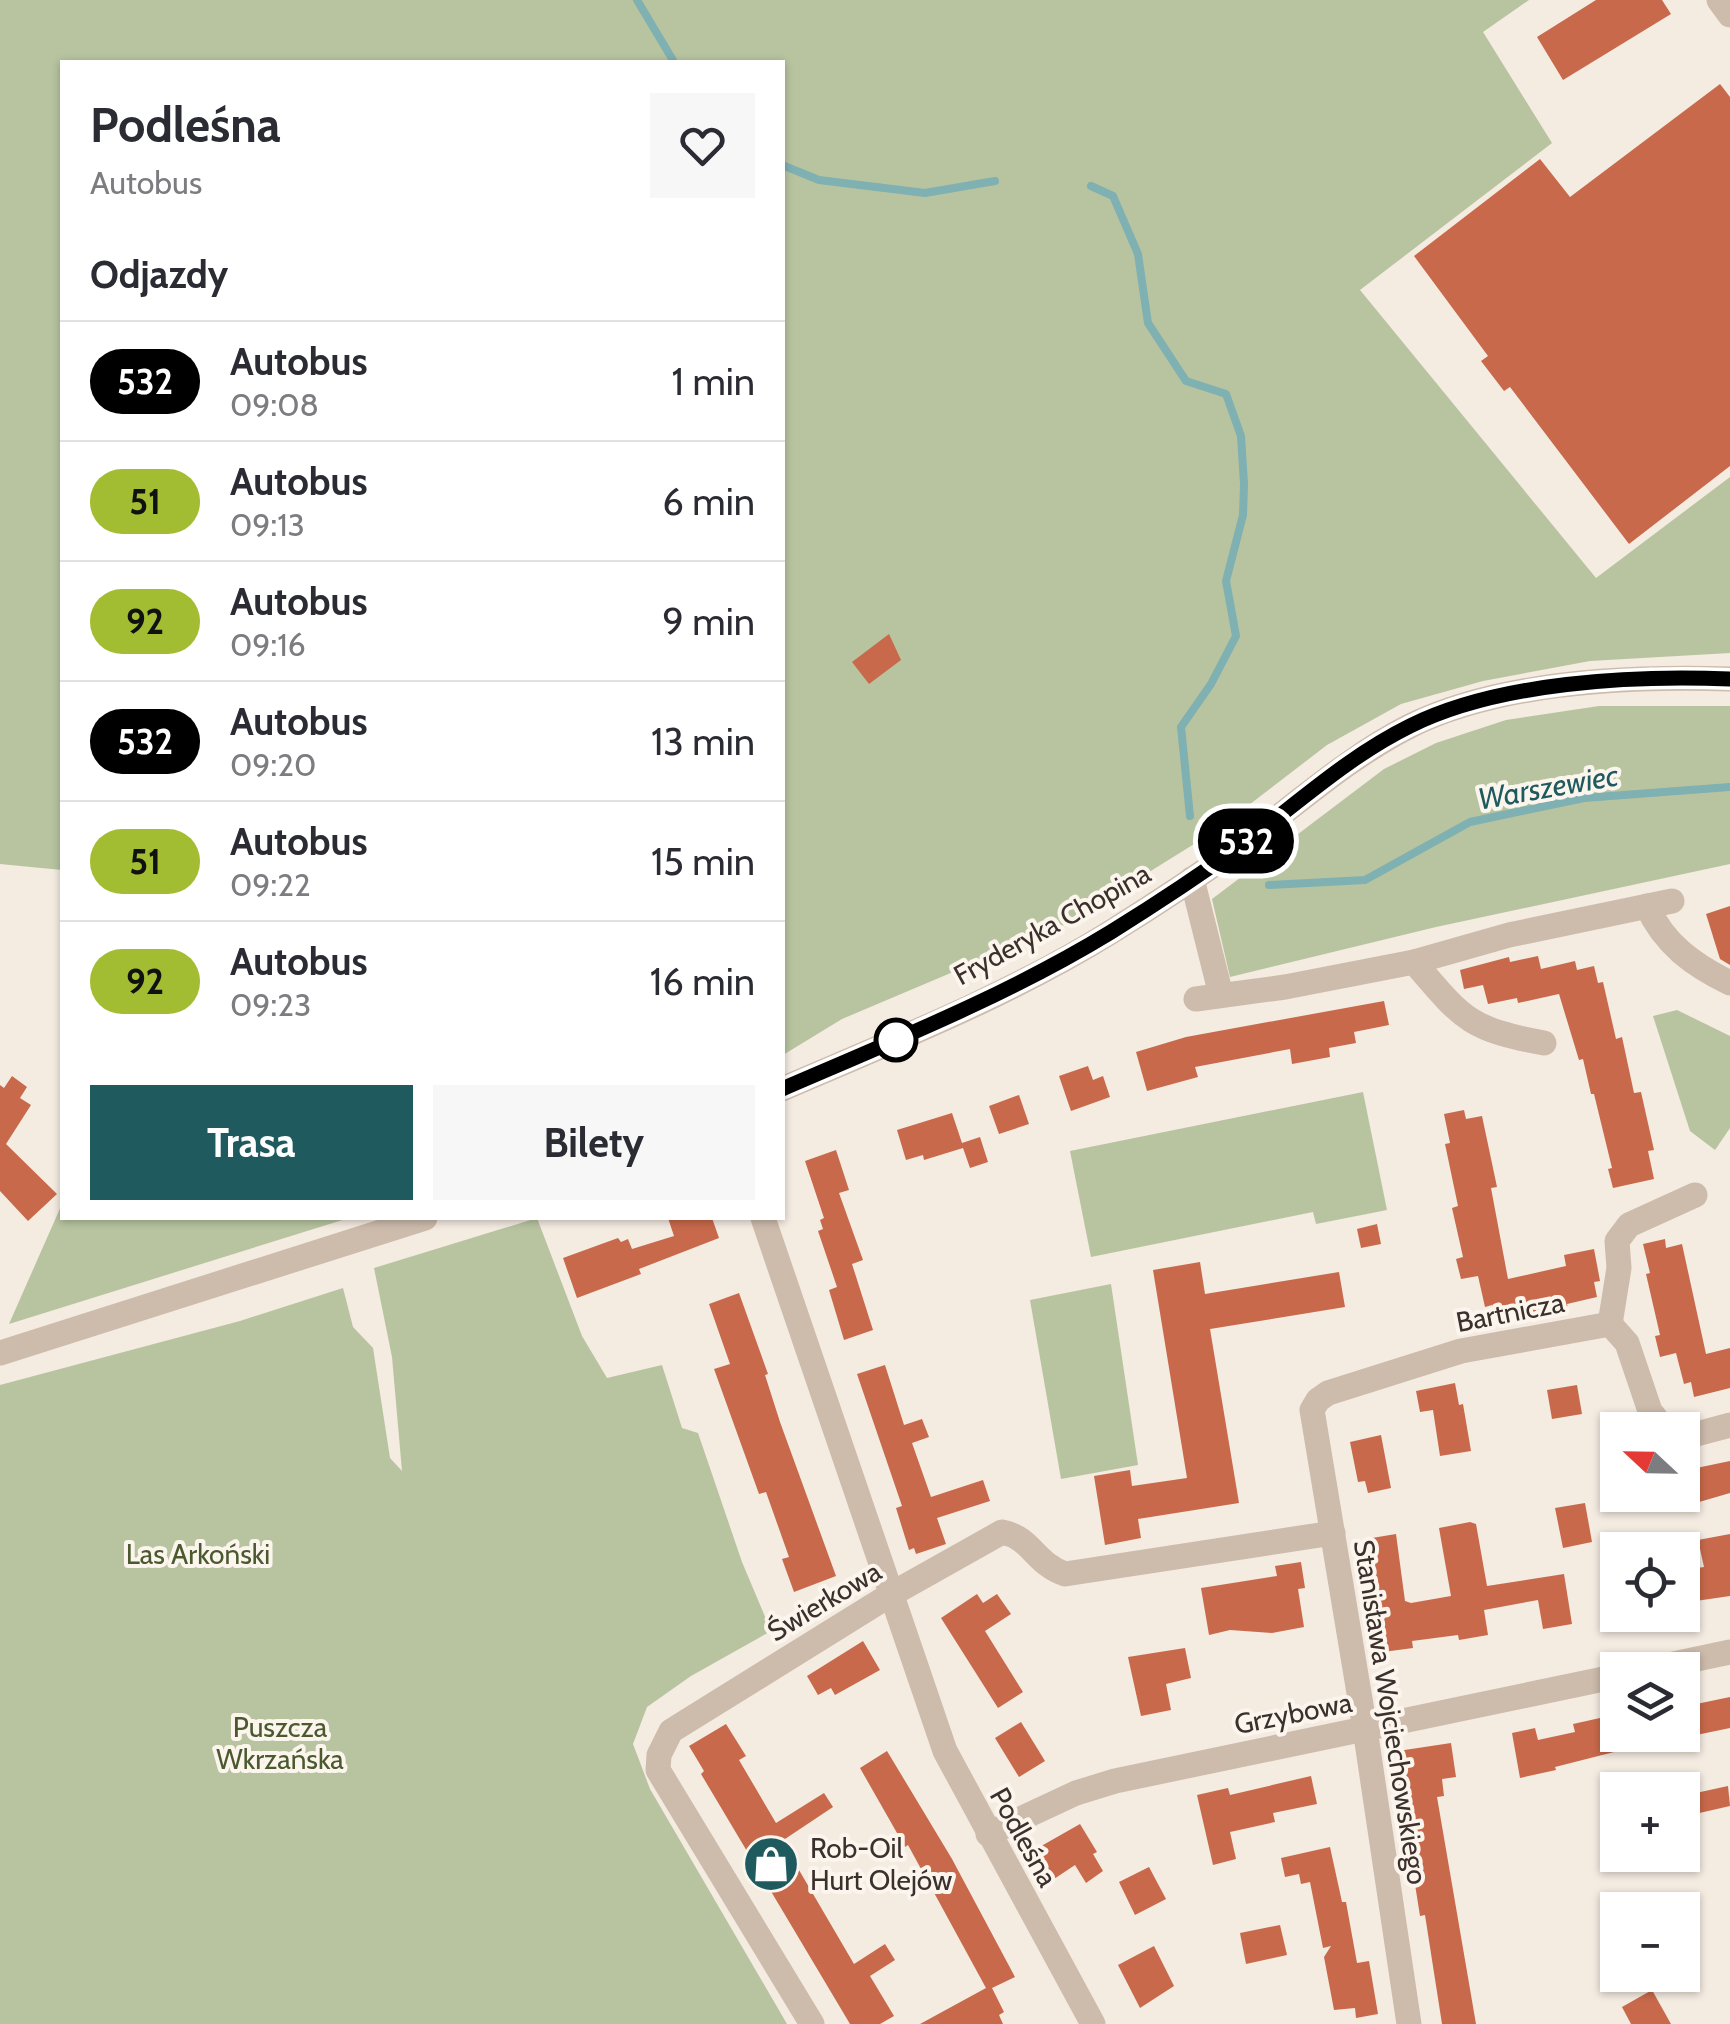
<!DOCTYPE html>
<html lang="pl">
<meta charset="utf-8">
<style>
body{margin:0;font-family:Cabin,sans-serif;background:#f7f7f7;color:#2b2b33;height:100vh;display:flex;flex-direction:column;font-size:38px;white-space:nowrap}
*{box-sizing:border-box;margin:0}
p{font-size:32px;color:#7c7c81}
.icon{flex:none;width:55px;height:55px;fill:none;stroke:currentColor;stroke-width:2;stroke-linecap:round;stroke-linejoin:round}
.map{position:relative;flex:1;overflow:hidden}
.sheet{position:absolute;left:60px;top:60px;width:725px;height:1160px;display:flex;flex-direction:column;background:#fff;border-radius:0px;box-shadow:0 2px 8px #0004}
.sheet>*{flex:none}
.badge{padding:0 20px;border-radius:32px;font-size:35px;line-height:65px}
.needle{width:65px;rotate:292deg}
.controls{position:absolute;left:1600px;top:1412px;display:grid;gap:20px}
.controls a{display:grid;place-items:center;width:100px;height:100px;border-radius:0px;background:#fff;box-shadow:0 2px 8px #0004;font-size:50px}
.map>.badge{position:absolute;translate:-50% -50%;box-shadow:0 0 0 5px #fff}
h2{padding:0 30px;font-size:38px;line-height:90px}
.round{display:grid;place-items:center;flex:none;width:105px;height:105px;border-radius:0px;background:#f7f7f7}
.head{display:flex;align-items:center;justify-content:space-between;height:170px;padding:0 30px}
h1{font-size:48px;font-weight:700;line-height:75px}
.cta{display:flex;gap:20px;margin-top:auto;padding:20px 30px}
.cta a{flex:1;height:115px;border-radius:0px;background:#1f5a5e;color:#fff;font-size:40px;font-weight:700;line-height:115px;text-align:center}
.cta a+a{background:#f7f7f7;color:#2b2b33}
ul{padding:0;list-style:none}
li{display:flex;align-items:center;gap:30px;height:120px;padding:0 30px;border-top:2px solid #e1e1e2}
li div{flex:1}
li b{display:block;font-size:38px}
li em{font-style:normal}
li .badge{min-width:110px;font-weight:700;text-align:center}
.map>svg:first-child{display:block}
.green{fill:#b8c4a0}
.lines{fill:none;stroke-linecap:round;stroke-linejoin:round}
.stream{stroke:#7fb0b2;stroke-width:8}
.building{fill:#c8694b}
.minor{stroke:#cdbbac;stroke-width:25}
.line-casing{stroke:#fff;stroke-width:22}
.line{stroke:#000;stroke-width:15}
.stop-dot{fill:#fff;stroke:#000;stroke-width:5}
.labels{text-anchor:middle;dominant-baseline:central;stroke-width:8;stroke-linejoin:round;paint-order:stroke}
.street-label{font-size:28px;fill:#3b302b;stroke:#fbf5ee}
.park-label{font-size:28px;fill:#4a5a2e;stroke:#fbf5ee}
.poi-label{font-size:28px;fill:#3b302b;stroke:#fbf5ee;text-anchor:start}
.water-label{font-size:30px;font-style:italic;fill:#1f5a5e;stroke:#fbf5ee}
</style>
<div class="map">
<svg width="1730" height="2024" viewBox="0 0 1730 2024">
<rect width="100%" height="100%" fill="#f4ebe1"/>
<g class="green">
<polygon points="0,0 1529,0 1483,32 1552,143 1360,290 1596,578 1730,477 1730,653 1590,661 1483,681 1401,704 1327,745 1215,831 1064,925 842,1019 783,1055 782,62 62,62 62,870 0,864"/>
<polygon points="1599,706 1730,706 1730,864 1436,927 1230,977 1212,899 1384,769 1436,743 1506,720"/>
<polygon points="1677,1010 1730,1036 1730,1128 1715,1150 1690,1131 1653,1016"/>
<polygon points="1363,1092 1387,1210 1316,1224 1313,1212 1091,1257 1070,1151"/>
<polygon points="62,1204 62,1218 349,1218 9,1324"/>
<polygon points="537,1218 582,1336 607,1378 662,1365 682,1428 698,1433 742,1562 771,1631 691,1676 647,1707 633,1744 650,1789 787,2024 0,2024 0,1385 240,1321 343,1288 353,1327 373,1348 390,1458 402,1471 392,1357 374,1268"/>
<polygon points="1111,1284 1138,1465 1061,1479 1030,1300"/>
</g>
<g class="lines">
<g class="stream">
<polyline points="637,0 674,62"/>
<polyline points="782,165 819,180 925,193 995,181"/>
<polyline points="1091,186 1113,196 1138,254 1148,323 1186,381 1226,394 1241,436 1244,484 1243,515 1226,581 1236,636 1211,684 1181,727 1190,816"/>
<polyline points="1269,885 1365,880 1470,822 1584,798 1730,787"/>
</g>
</g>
<g class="building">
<polygon points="1596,0 1662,0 1671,14 1563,80 1537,37"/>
<polygon points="1720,84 1730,97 1730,466 1629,544 1510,387 1504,391 1481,361 1488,356 1414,256 1540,159 1570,197"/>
<polygon points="889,634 901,660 869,684 852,662"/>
<polygon points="1730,906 1730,965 1720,959 1706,914"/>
<polygon points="1538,956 1541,969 1575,961 1577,970 1594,966 1598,983 1603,982 1616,1039 1622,1037 1634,1093 1641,1092 1654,1150 1648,1151 1654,1179 1613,1188 1608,1169 1612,1168 1594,1094 1591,1094 1583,1059 1579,1060 1559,994 1518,1003 1517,998 1488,1004 1483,985 1464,989 1460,970 1509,957 1510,962"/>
<polygon points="1384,1001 1389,1025 1354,1032 1356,1043 1329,1048 1330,1057 1292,1064 1290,1049 1195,1067 1198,1077 1147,1091 1136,1052 1186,1037"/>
<polygon points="1088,1066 1093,1080 1103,1076 1110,1097 1071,1111 1059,1076"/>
<polygon points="12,1076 27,1087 20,1098 31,1105 6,1144 57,1194 28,1221 0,1191 0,1085 4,1088"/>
<polygon points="1019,1095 1029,1124 999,1134 989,1106"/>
<polygon points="1464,1110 1466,1119 1482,1116 1497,1187 1491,1188 1508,1279 1566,1266 1564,1255 1594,1249 1600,1281 1594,1282 1597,1297 1567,1304 1568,1309 1527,1318 1526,1313 1495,1320 1492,1305 1485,1307 1478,1276 1461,1279 1456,1259 1463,1257 1452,1208 1458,1206 1445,1144 1450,1143 1444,1114"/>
<polygon points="952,1113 962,1143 980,1137 988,1162 970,1168 963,1148 924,1160 923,1155 906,1160 897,1130"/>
<polygon points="836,1150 849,1190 839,1193 863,1260 852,1264 873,1330 844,1340 829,1290 837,1287 818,1231 823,1229 820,1220 824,1218 805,1161"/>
<polygon points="668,1218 712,1218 719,1238 639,1269 641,1274 577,1298 563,1258 618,1238 621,1242 628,1239 632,1249 674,1236"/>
<polygon points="1377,1224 1381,1244 1361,1248 1357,1229"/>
<polygon points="1665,1239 1666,1248 1682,1244 1706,1354 1730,1348 1730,1388 1694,1397 1691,1382 1684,1384 1676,1353 1660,1357 1655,1336 1660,1335 1646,1274 1650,1273 1643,1244"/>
<polygon points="1200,1262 1205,1294 1339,1272 1345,1307 1210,1329 1239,1503 1138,1519 1141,1538 1105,1545 1094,1476 1130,1470 1132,1486 1187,1478 1153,1270"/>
<polygon points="739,1293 768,1374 765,1375 780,1422 836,1576 794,1592 782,1559 789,1557 766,1492 759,1494 714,1369 730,1364 709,1304"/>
<polygon points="885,1365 904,1425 922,1419 929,1437 912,1443 931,1497 983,1480 990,1501 937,1518 946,1544 916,1554 914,1548 909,1550 896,1508 902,1506 857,1374"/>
<polygon points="1455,1383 1459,1405 1463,1404 1471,1451 1440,1456 1433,1410 1420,1412 1416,1391"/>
<polygon points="1577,1385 1582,1414 1552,1419 1547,1390"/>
<polygon points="1381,1435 1391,1488 1368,1493 1365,1481 1358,1482 1350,1442"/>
<polygon points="1730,1461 1730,1493 1682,1507 1682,1471"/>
<polygon points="1585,1503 1592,1542 1563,1548 1555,1508"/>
<polygon points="1470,1522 1476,1524 1487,1586 1564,1574 1572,1624 1543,1629 1538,1600 1484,1610 1488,1635 1459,1640 1458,1635 1412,1641 1413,1648 1383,1652 1366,1539 1396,1534 1405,1601 1411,1603 1451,1596 1439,1528"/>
<polygon points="1730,1534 1730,1596 1682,1603 1682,1570 1704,1567 1698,1540"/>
<polygon points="1301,1562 1305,1588 1298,1589 1304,1627 1272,1633 1230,1630 1209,1635 1201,1588 1277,1576 1275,1566"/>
<polygon points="977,1594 983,1603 997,1594 1011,1614 985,1631 1023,1692 998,1708 941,1618"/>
<polygon points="863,1641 880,1670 835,1695 831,1688 818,1695 807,1676"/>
<polygon points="1185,1648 1191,1678 1166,1684 1171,1710 1141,1716 1128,1657"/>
<polygon points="1730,1697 1730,1728 1682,1738 1682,1707"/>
<polygon points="1609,1716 1610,1721 1618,1720 1618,1751 1555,1767 1556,1770 1520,1778 1512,1733 1535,1728 1538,1740 1575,1732 1573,1724"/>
<polygon points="1021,1722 1045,1761 1019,1777 995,1738"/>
<polygon points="726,1724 746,1756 739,1760 776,1823 824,1793 833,1807 782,1841 854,1964 885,1944 895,1960 870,1976 894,2016 880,2024 850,2024 701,1774 704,1771 689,1746"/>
<polygon points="1451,1743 1456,1777 1442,1779 1444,1796 1437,1797 1476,2024 1442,2024 1425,1915 1420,1916 1414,1878 1419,1877 1409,1813 1403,1814 1398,1780 1402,1779 1398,1751"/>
<polygon points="887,1751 952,1859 1015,1977 992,1988 1004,2012 999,2015 1003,2024 920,2024 986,1988 908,1845 905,1847 860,1768"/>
<polygon points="1311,1776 1317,1804 1273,1813 1275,1822 1230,1832 1236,1859 1213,1865 1197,1795 1228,1788 1230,1795"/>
<polygon points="1728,1786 1730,1806 1682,1817 1682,1796"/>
<polygon points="1080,1824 1097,1852 1093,1854 1103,1871 1086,1883 1075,1865 1054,1879 1036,1849"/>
<polygon points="1330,1847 1342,1902 1346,1902 1357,1963 1369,1961 1378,2014 1356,2018 1355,2008 1334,2010 1324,1957 1331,1946 1323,1948 1310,1882 1301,1884 1299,1874 1285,1877 1281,1858"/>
<polygon points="1149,1867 1166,1899 1135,1915 1119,1882"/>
<polygon points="1280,1925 1287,1955 1246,1964 1240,1933"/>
<polygon points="1154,1946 1174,1986 1140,2008 1118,1965"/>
<polygon points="1652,1990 1671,2024 1631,2024 1622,2007"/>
</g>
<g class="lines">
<g class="minor">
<polyline points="1719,0 1730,15"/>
<polyline points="1192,879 1221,995"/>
<path d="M1647 906C1664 944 1693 965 1730 983"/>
<polyline points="1414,962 1509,935 1672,901"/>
<path d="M1196 999 1285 987 1414 962C1463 1019 1468 1029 1544 1043"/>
<path d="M782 1089C891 1042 1010 995 1111 932 1156 904 1200 875 1243 844 1298 803 1349 757 1410 726 1501 681 1630 676 1730 679"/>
<polyline points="763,1218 945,1751 1093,2024"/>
<polyline points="1610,1324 1619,1268 1617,1241 1629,1225 1695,1195"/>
<polyline points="0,1353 425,1218"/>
<polyline points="1682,1434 1693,1435 1730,1425"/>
<polyline points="1645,1670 1730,1652"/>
<polyline points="988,1834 1076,1793 1115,1781 1618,1676"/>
<path d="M812 2024 658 1770 659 1755 671 1731 890 1595 1002 1532C1032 1538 1034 1563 1065 1574L1333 1533"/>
<polyline points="1409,2024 1365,1729 1312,1410 1318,1400 1328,1393 1461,1351 1610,1324 1627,1343 1650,1411 1665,1430"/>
</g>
</g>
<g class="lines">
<g class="line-casing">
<path id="line" d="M782 1089C893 1041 1008 995 1111 932 1156 904 1200 875 1243 844 1298 803 1349 756 1410 726 1498 682 1633 675 1730 679"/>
</g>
<use href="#line" class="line"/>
</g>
<defs>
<g id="shop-disc" transform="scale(2.875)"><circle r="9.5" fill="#1f5a5e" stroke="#fbf5ee"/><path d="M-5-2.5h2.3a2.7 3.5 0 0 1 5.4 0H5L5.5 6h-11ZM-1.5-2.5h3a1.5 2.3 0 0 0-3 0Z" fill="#fff"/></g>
</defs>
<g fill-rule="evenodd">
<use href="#shop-disc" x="771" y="1864"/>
</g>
<circle class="stop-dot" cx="896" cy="1040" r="20"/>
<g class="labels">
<g class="street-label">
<text transform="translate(1052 924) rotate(-29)">Fryderyka Chopina</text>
<text transform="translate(1510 1312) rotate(-11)">Bartnicza</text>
<text transform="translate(824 1601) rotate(-31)">Świerkowa</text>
<text transform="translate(1391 1712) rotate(81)">Stanisława Wojciechowskiego</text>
<text transform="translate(1293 1713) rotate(-11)">Grzybowa</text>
<text transform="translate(1024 1837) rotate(61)">Podleśna</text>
</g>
<g class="park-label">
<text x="198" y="1554">Las Arkoński</text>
<text x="280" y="1727">Puszcza<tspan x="280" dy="32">Wkrzańska</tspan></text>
</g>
<g class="poi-label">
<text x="810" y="1848">Rob-Oil<tspan x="810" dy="32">Hurt Olejów</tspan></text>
</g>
<g class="water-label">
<text transform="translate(1548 787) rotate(-10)">Warszewiec</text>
</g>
</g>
</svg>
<div class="controls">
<a><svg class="needle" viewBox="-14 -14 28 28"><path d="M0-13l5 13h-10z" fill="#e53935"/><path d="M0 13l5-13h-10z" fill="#7c7c81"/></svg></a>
<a><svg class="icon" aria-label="locate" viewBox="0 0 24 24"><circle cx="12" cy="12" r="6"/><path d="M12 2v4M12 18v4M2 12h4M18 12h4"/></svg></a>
<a><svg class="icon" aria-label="layers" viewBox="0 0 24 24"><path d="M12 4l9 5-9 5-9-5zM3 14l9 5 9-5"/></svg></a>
<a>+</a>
<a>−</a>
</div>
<b class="badge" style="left:1246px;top:841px;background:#000;color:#fff">532</b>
<section class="sheet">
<div class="head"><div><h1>Podleśna</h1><p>Autobus</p></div><a class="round"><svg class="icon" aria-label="heart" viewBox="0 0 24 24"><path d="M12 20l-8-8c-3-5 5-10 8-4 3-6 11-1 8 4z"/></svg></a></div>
<h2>Odjazdy</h2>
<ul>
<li><span class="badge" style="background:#000;color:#fff">532</span><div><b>Autobus</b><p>09:08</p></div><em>1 min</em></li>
<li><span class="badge" style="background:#a2bd31;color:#111">51</span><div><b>Autobus</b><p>09:13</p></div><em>6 min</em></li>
<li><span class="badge" style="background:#a2bd31;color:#111">92</span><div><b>Autobus</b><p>09:16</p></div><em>9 min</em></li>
<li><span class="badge" style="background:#000;color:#fff">532</span><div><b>Autobus</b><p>09:20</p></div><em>13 min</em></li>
<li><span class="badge" style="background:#a2bd31;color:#111">51</span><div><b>Autobus</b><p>09:22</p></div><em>15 min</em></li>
<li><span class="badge" style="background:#a2bd31;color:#111">92</span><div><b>Autobus</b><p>09:23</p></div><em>16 min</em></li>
</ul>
<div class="cta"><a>Trasa</a><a>Bilety</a></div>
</section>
</div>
